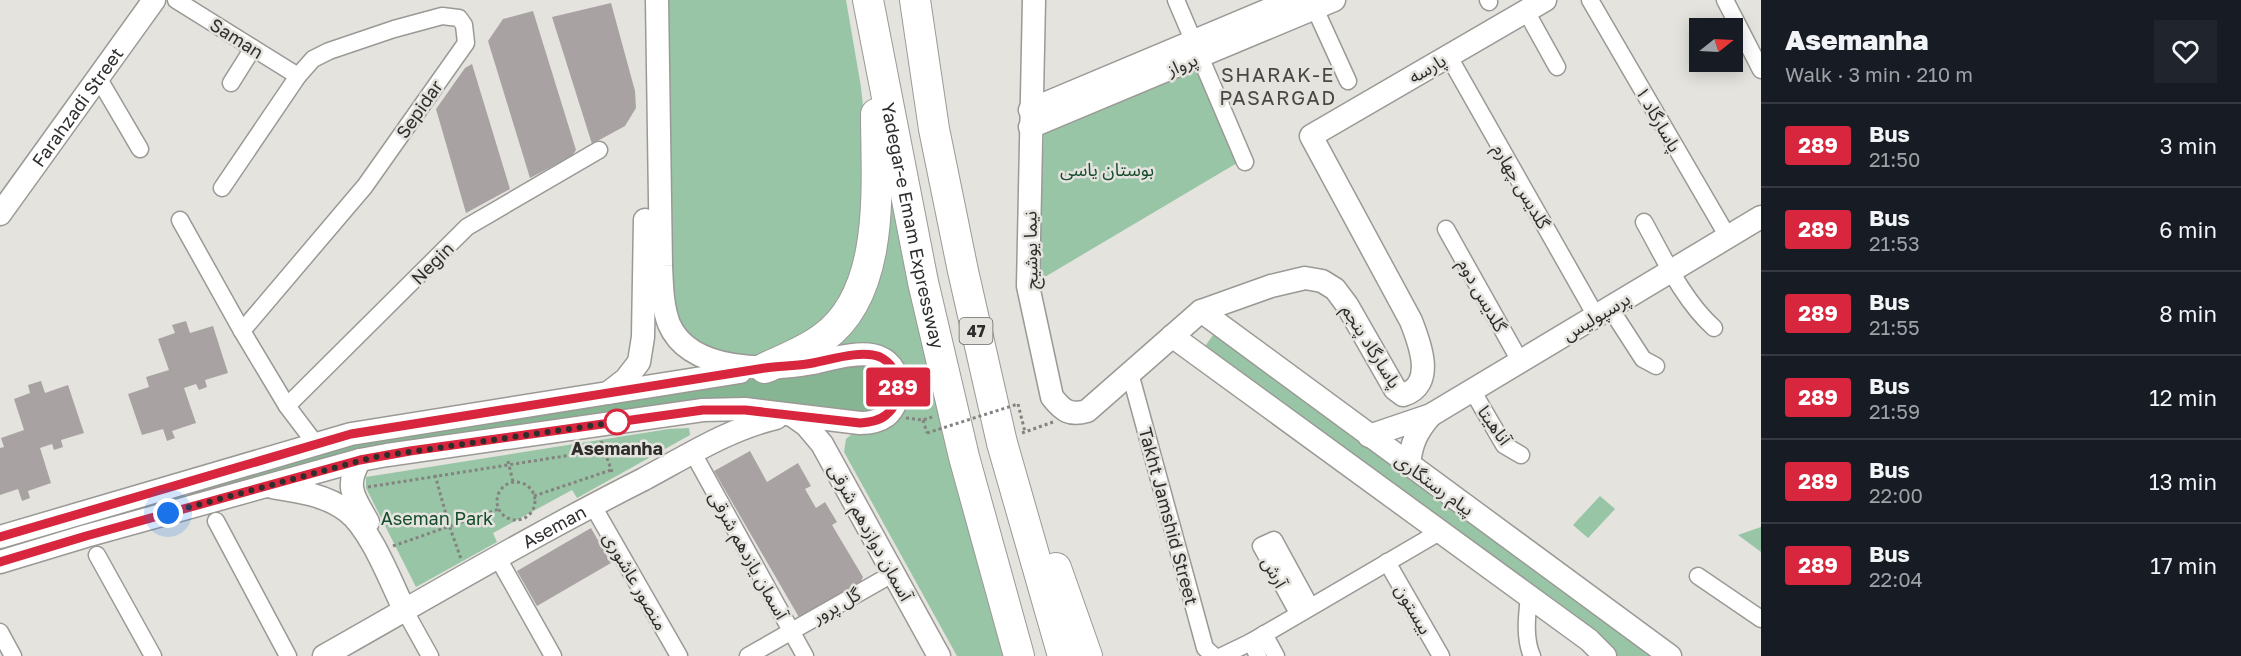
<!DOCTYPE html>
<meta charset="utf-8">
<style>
body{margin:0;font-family:"Golos Text","Noto Sans Arabic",sans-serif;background:#20242c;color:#f1f3f6;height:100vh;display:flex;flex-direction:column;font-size:22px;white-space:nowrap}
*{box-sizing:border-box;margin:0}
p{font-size:20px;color:#9ea1a6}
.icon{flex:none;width:33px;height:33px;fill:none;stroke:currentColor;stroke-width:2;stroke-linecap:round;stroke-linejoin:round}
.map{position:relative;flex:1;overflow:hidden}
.drawer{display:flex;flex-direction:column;background:#171b24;width:480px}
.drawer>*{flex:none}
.badge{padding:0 12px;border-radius:4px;font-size:21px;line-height:39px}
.needle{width:39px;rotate:72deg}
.buttons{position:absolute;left:1689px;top:18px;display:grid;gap:12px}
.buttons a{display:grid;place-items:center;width:54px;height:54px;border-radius:0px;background:#171b24;box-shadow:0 3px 15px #0003;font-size:30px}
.you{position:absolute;width:30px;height:30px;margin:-15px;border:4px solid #fff;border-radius:50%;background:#1a73e8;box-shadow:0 0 0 9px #1a73e833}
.map>.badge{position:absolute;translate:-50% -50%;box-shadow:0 0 0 3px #fff}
.round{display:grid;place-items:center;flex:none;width:63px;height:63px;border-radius:0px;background:#20242c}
.headline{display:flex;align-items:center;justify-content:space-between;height:102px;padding:0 24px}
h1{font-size:28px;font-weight:800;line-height:45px}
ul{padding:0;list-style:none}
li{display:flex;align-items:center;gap:18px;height:84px;padding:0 24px;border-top:2px solid #363941}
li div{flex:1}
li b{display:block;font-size:22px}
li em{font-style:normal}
li .badge{min-width:66px;font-weight:700;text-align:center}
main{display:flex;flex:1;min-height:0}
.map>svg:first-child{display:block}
.green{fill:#98c5a5}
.forest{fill:#86b593}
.building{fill:#a8a3a2}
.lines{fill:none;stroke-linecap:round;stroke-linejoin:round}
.street-casing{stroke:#9b9995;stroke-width:19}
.secondary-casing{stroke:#9b9995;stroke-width:25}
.highway-casing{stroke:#9b9995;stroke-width:32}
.path{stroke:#848380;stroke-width:3;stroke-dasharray:3 3;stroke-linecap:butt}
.street{stroke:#fff;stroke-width:16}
.secondary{stroke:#fff;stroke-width:22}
.highway{stroke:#fff;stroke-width:30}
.path-bridge{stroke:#848380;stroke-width:3;stroke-dasharray:3 3;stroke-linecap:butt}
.line-casing{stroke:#fff;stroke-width:14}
.line{stroke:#d7263d;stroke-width:9}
.walk{stroke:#2f2e2d;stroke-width:6;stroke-dasharray:0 10.8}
.stop-dot{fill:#fff;stroke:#d7263d;stroke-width:3}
.labels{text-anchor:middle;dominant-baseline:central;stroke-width:5;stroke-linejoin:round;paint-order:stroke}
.shield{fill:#e4e3de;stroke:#656462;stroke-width:1.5}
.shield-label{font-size:16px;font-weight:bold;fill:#2f2e2d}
.street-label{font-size:18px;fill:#2f2e2d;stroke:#e4e3de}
.park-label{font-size:18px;fill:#154c2c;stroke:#e4e3de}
.stop-label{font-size:18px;font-weight:bold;fill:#2f2e2d;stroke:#e4e3de}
.neighbourhood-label{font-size:20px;letter-spacing:1.5px;fill:#4a4845;stroke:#e4e3de}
</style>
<main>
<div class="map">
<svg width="1761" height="656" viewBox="0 0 1761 656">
<rect width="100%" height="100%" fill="#e4e3de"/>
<g class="green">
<polygon points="665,0 846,0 861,87 865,125 863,236 832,323 761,355 730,359 690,340 676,313 670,267"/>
<polygon points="1196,68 1237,163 1038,281 1044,127"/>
<polygon points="887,173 909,287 951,468 1007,656 957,656 844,452 846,439 852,434 879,429 827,342"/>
<polygon points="1216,331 1654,656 1614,656 1203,349"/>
<polygon points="689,428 690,435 577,498 572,490 493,533 497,542 416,587 366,488 366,477 669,429"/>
<polygon points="1600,496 1615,509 1588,538 1573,525"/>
<polygon points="1761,527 1761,552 1738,535"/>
</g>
<path class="forest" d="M854 363C861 364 872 364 878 368 901 381 884 406 867 414H606L0 554V544L369 440Z"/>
<g class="building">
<polygon points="611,3 635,91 636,108 625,126 592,144 552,17"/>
<polygon points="533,11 576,150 572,156 530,178 488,41 503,19"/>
<polygon points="472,64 510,189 466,213 436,109 465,68"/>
<polygon points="186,321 190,333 213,326 228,373 205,380 207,387 199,390 196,384 184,388 196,423 172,431 175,438 167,441 163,429 142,435 128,394 149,387 146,377 169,370 158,339 175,333 172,325"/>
<polygon points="41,381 45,393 68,385 84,433 61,440 63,447 54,450 52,444 40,448 51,483 28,491 30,498 22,501 18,489 0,495 0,448 4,447 1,438 24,430 14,399 30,393 28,385"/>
<polygon points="750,451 767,482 798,463 811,486 805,489 816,508 825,502 837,522 832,525 863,577 859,586 800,619 714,471"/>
<polygon points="591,528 611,563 537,606 517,571"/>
</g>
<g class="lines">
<g class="street-casing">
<g id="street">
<polyline points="176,0 298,76"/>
<polyline points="1176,0 1245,162"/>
<polyline points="1311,0 1348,81"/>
<polyline points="1488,0 1489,2"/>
<polyline points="1590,0 1728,237"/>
<polyline points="1725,0 1761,70"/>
<polyline points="1526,11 1557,67"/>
<polyline points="1448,55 1596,316"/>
<polyline points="99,79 140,149"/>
<polyline points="231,83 253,48"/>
<polyline points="222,188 298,76 313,59 329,51 394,29 442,16 459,18 464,25 466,43 365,186 242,331 287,406 315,443"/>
<polyline points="180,220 242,331"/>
<path d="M1644 222C1664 258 1683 300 1714 328"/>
<polyline points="1446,229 1520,361"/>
<polyline points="1610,308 1643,359 1656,366"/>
<polyline points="1130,373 1205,648 1214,656"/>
<polyline points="1472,390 1504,445 1521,455"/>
<polyline points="287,406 467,227 599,150"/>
<polyline points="693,453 805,656"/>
<polyline points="593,506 679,656"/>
<polyline points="216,521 288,656"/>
<polyline points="97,555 153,656"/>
<polyline points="498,558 553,656"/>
<polyline points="1387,562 1441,656"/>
<polyline points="1698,576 1761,619"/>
<path d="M1529 596C1527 615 1524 638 1532 656"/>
<polyline points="405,611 430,656"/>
<polyline points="1298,613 1261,546 1274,540 1310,606"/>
<polyline points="0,632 13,656"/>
<polyline points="1264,634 1276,656"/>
<polyline points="1251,642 1258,656"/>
<polyline points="748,656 894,573"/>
<polyline points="1222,656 1251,642 1441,531"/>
</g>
</g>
<g class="secondary-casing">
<g id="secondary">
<path d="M1034 0 1028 286 1052 397C1063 411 1070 416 1087 411L1201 311 1271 286 1305 278 1322 281 1335 289 1347 305 1395 389 1403 395C1436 385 1420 344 1411 321L1311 136 1545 0"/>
<polyline points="1030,110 1292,0"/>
<polyline points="1030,127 1334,0"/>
<path id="s1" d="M0 214 154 0"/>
<polyline points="1201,311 1670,656"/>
<polyline points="1172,336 1589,640 1605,656"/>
<polyline points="608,393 626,379 639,362 643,337 645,220"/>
<polyline points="792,415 806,425 822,444 939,656"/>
<polyline points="1369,436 1431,415 1761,217"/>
<path d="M360 460C344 487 354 497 368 522"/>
<path d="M1409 465C1411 443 1417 431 1431 415"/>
<path d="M272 487C298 491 326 495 347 511 371 529 391 583 405 611"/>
<polyline points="0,537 351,434 740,372"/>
<path d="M0 562 86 536 360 460 387 455 703 410 745 409 860 423C869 423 878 422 886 416 904 401 902 368 881 358 864 349 830 359 813 363 770 371 690 373 669 324 662 305 662 285 661 266L657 0"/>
<path id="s2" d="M324 656C430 596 535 534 644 479 687 456 729 429 776 418"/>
</g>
</g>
<g class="highway-casing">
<g id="highway">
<path id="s3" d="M868 0 923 282 964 457 1019 656"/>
<polyline points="915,0 934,129 963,271 1002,443 1063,656"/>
<path d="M765 368C784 359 806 351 823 338 887 292 876 183 876 114"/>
<polyline points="1056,568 1087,656"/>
</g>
</g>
<g class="path">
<polyline points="1018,404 1025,432"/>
<polyline points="906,418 923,420 932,417"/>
<polyline points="923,420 927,433"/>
<polyline points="1022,433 1053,422"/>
<polyline points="601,441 612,472"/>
<polyline points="508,461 513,482"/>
<polyline points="435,475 449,525 461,559"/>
<circle cx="516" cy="501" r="19"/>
<polyline points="368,487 603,450 665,447"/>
<polyline points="534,496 611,470"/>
<polyline points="393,546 499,509"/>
</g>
<use href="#street" class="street"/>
<use href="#secondary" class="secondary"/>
<use href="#highway" class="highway"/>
<polyline class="path-bridge" points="927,433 1018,404"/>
</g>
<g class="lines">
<g class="line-casing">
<path id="line" d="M0 537 351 434 765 368C779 366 793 366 807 364 827 361 860 349 880 357 902 367 904 401 886 415 879 421 869 422 860 423L745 410H703L410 451 360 460 86 536 0 562"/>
</g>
<use href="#line" class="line"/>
<polyline class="walk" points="168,513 374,457 617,422"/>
</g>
<circle class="stop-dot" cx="617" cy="422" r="12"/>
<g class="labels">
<rect class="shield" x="959.5" y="318" width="33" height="26" rx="4.5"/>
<g class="shield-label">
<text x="976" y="331">47</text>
</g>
<g class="street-label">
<text transform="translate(237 38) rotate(32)">Saman</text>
<text transform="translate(1182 64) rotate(-23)">پرواز</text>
<text transform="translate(1427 68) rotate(-30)">پارسه</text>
<text stroke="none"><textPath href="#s1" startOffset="132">Farahzadi Street</textPath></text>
<text transform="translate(419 109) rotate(-55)">Sepidar</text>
<text transform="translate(1659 119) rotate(60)">پاسارگاد ۱</text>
<text transform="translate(1522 186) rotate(60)">گلدیس چهارم</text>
<text stroke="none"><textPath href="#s3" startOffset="230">Yadegar-e Emam Expressway</textPath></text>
<text transform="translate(1030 250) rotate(-91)">نیما یوشیج</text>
<text transform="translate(432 263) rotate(-45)">Negin</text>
<text transform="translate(1483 295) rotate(61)">گلدیس دوم</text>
<text transform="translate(1596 316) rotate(-31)">پرسپولیس</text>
<text transform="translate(1372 346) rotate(58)">پاسارگاد پنجم</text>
<text transform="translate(1495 425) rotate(55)">آناهیتا</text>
<text transform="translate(1435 484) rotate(36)">پیام رستگاری</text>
<text transform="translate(1169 516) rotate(75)">Takht Jamshid Street</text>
<text stroke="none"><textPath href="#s2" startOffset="264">Aseman</textPath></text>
<text transform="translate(871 532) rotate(61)">آسمان دوازدهم شرقی</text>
<text transform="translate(749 555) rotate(61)">آسمان یازدهم شرقی</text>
<text transform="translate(1275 572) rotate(61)">آرش</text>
<text transform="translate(636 581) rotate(60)">منصور عاشوری</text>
<text transform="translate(836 605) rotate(-30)">گل پرور</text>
<text transform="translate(1414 609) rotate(60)">بیستون</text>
</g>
<g class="park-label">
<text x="1107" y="169">بوستان یاسی</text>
<text x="437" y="518">Aseman Park</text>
</g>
<g class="stop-label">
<text x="617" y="448">Asemanha</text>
</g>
<g class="neighbourhood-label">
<text x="1278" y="74">SHARAK-E<tspan x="1278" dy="23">PASARGAD</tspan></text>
</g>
</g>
</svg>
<div class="buttons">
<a><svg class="needle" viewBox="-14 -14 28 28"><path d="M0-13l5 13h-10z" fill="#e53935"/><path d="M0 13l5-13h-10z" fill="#9ea1a6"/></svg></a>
</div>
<div class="you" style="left:168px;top:513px"></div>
<b class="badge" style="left:898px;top:387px;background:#d7263d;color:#fff">289</b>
</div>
<section class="drawer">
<div class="headline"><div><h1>Asemanha</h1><p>Walk · 3 min · 210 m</p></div><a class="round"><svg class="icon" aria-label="heart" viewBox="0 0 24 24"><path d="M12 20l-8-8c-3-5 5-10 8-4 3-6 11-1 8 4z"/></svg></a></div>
<ul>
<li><span class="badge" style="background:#d7263d;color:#fff">289</span><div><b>Bus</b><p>21:50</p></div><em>3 min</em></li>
<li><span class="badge" style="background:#d7263d;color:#fff">289</span><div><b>Bus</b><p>21:53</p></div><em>6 min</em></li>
<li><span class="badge" style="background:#d7263d;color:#fff">289</span><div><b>Bus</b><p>21:55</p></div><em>8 min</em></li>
<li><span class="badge" style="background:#d7263d;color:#fff">289</span><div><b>Bus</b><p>21:59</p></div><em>12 min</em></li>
<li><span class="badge" style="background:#d7263d;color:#fff">289</span><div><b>Bus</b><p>22:00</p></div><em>13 min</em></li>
<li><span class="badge" style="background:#d7263d;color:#fff">289</span><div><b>Bus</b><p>22:04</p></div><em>17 min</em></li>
</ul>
</section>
</main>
